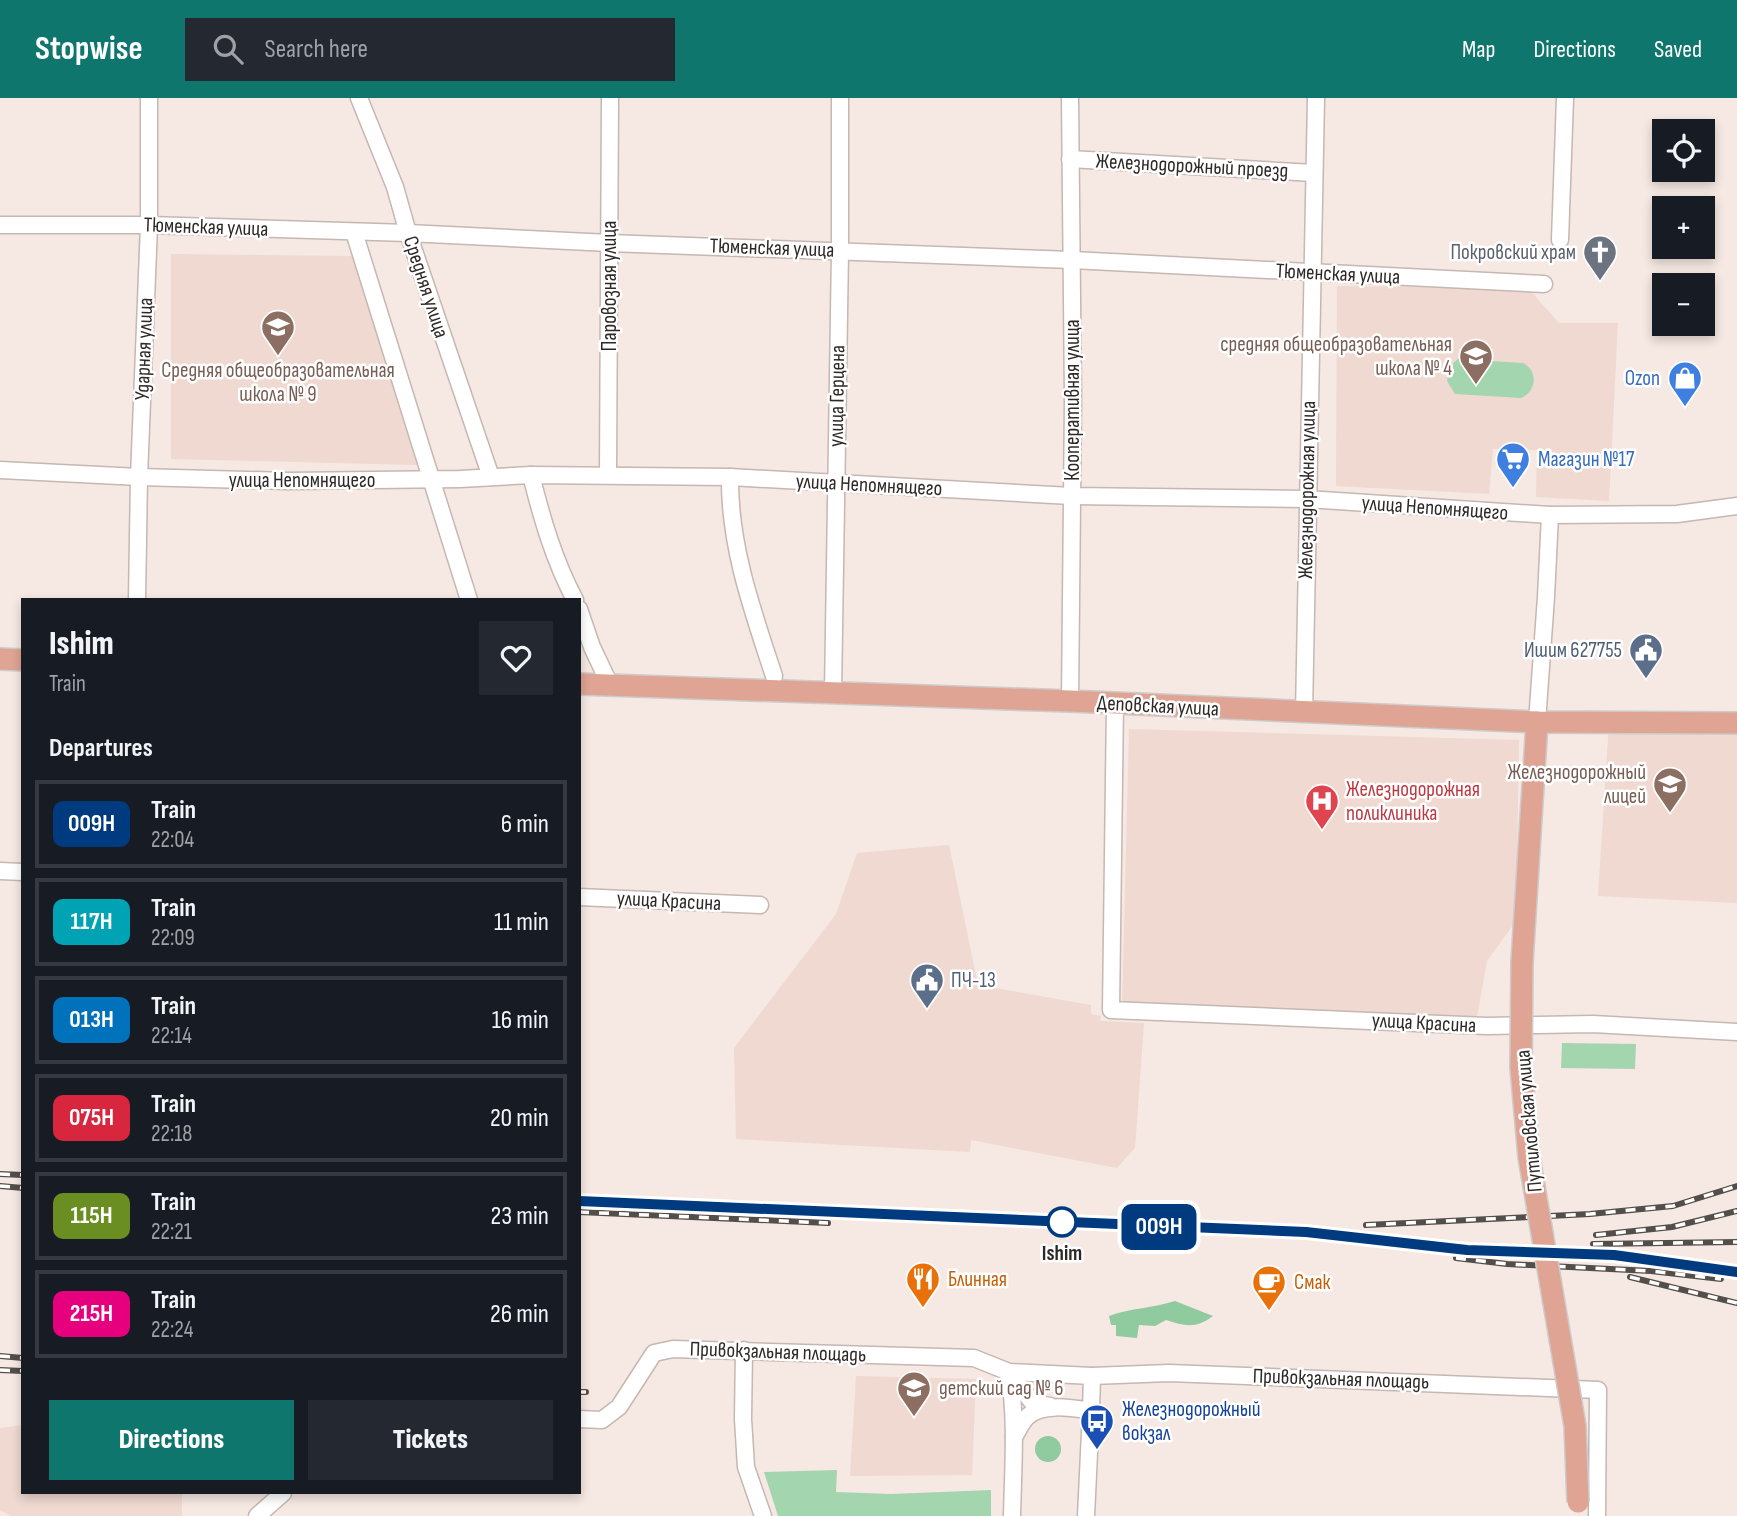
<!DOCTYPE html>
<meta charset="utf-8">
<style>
body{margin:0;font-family:"Sofia Sans Condensed",sans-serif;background:#242831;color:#f1f3f6;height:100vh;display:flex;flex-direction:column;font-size:26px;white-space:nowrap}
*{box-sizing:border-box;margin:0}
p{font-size:23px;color:#9ea1a6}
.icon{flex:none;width:38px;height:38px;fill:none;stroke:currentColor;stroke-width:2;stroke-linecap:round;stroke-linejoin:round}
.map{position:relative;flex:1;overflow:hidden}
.drawer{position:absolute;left:21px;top:500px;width:560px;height:896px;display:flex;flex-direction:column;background:#171b24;border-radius:0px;box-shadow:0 4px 10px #0003}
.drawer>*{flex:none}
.badge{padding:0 14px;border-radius:10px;font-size:24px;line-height:46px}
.tools{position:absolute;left:1652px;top:21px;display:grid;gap:14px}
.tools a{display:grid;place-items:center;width:63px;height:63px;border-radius:0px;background:#171b24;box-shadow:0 4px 10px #0003;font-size:35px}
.map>.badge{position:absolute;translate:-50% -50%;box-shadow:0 0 0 4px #fff}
h2{padding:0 28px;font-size:26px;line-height:63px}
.round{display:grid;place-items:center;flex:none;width:74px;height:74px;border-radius:0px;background:#242831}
.summary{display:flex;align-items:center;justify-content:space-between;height:119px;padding:0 28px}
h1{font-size:33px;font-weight:800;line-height:52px}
.primary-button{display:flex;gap:14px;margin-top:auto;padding:14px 28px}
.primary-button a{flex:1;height:80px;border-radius:0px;background:#0f766e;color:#fff;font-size:28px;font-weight:800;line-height:80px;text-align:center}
.primary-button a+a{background:#242831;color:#f1f3f6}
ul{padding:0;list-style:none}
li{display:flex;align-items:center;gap:21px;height:88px;margin:0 14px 10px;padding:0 14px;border:4px solid #363941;border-radius:0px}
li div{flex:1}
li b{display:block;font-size:26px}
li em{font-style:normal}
li .badge{min-width:77px;font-weight:700;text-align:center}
header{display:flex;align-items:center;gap:42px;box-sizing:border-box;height:98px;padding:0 35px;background:#0f766e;color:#fff}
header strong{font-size:33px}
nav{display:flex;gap:38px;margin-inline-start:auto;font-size:24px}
.search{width:490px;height:63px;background:#242831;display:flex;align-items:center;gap:18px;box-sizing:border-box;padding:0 24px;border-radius:0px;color:#9ea1a6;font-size:26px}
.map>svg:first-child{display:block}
.built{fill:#efd9d1}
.green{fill:#a3d6af}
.forest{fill:#90ca9f}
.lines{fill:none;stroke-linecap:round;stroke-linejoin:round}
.minor-casing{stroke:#c5b7b1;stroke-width:19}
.major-casing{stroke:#cdcccb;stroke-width:24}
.minor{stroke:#fff;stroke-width:16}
.major{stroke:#dfa493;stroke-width:21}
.rail-casing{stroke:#544e4a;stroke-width:6}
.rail{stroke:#fff;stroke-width:3.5;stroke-dasharray:10;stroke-linecap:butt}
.major-bridge-casing{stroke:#cdcccb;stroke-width:24;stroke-linecap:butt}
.major-bridge{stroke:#dfa493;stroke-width:21}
.line-casing{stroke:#fff;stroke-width:16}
.line{stroke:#003b80;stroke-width:10}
.stop-dot{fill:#fff;stroke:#003b80;stroke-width:3.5}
.labels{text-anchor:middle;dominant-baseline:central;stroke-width:5;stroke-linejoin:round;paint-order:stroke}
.street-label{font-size:21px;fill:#2e2926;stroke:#fff}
.worship-label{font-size:21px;fill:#5b616d;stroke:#fff;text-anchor:end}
.education-label{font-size:21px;fill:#785e54;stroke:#fff;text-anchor:end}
.shop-label{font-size:21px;fill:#366cbe;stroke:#fff;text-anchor:end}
.service-label{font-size:21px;fill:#4e5e75;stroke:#fff;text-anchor:end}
.health-label{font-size:21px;fill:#be3a42;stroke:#fff;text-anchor:start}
.stop-label{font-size:21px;font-weight:bold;fill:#2e2926;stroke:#fff}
.food-label{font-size:21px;fill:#c56008;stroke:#fff;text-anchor:start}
.transit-label{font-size:21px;fill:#164399;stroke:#fff;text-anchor:start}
</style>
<header>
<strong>Stopwise</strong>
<div class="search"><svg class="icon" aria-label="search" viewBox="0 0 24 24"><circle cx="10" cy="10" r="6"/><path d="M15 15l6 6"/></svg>Search here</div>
<nav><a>Map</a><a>Directions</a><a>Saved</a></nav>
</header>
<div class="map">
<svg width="1737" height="1418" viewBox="0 0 1737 1418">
<rect width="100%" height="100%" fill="#f6e8e2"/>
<g class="built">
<polygon points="171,156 353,158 417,367 171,361"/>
<polygon points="1337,188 1528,190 1559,225 1618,225 1609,403 1536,399 1537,352 1493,351 1489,396 1336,388"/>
<polygon points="1609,626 1737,634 1737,805 1598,798"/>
<polygon points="1129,631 1519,642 1516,823 1487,863 1476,925 1122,913"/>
<polygon points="949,747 978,887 1091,907 1091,916 1101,918 1100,923 1144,925 1135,1050 1117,1070 971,1042 970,1054 736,1041 734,950 836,816 857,755"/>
<polygon points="856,1278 976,1281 972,1377 850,1378"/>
<polygon points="23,1327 23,1395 182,1395 182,1418 11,1418 0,1412 0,1330"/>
</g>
<g class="green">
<path d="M1458 261 1523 265C1539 273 1536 294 1521 300L1455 296 1447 283 1450 268Z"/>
<polygon points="1562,945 1636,946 1635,971 1561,970"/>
<polygon points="837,1372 836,1394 891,1396 991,1392 991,1418 778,1418 764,1374"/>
</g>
<g class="forest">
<path d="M1175 1203 1213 1218C1196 1231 1185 1228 1166 1222L1155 1228 1139 1227 1137 1240 1116 1238V1227H1111L1109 1218C1131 1210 1153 1210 1175 1203Z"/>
<circle cx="1048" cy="1351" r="13"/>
</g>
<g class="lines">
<g class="minor-casing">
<g id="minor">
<polyline points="359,0 395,89 408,135 491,379"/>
<polyline points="1070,61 1313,75"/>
<polyline points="0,127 149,127 408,135 609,145 1072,162 1544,186"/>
<polyline points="354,134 469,502"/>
<polyline points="1560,142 1565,0"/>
<polyline points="0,372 139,379 287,383 460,381 531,377 730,379 1071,398 1307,401 1550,417 1677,416 1737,408"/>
<path d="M531 377C542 421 554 462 575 502"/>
<polyline points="608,377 610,0"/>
<path d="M730 379C729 448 753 514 774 578"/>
<polyline points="137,502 139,379 149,127 149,0"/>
<polyline points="579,511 592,549 610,587"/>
<polyline points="833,595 840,153 840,0"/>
<polyline points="1070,603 1073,301 1070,0"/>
<polyline points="1115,605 1111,912 1487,928 1593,926 1737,934"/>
<polyline points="1304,615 1316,0"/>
<polyline points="1537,624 1546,499 1550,417"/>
<polyline points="0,773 23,774"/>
<polyline points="579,799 760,807"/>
<polyline points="744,1252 743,1321 746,1369 763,1418"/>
<path d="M1009 1274C1017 1322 1013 1370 1012 1418"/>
<polyline points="1010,1276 1033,1305 1050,1308"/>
<polyline points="1091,1313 1092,1278"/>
<polyline points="579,1321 602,1322 619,1309 654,1255 673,1251 974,1260 1009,1274 1092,1278 1169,1275 1598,1292 1597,1418"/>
<path d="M1014 1339C1018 1333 1021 1325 1026 1320 1040 1304 1073 1310 1091 1313L1086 1418"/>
<polyline points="257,1418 283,1395"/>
</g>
</g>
<g class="major-casing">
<g id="major">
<polyline points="0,561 23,562"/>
<polyline points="579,586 1070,603 1537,624 1737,625"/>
<polyline points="1522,864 1537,624"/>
</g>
</g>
<use href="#minor" class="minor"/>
<use href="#major" class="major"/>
<g class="rail-casing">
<g id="rail">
<polyline points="0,1076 23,1077"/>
<polyline points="0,1088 23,1090"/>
<polyline points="579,1103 1306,1134 1467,1152 1614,1157 1737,1174"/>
<polyline points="579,1114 828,1125"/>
<polyline points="1366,1127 1590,1116 1673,1108 1737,1088"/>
<polyline points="1596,1137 1672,1129 1737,1113"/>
<polyline points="1593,1146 1737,1144"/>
<polyline points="1456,1160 1507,1166 1651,1173 1721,1181"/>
<polyline points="1630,1179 1737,1205"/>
<polyline points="0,1258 23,1260"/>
<polyline points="0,1272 23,1273"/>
<polyline points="579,1294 586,1294"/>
</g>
</g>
<use href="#rail" class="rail"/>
<g class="major-bridge-casing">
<polyline id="major-bridge" points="1522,864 1521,970 1529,1059 1575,1328 1578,1404"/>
</g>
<use href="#major-bridge" class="major-bridge"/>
</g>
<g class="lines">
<g class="line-casing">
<polyline id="line" points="579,1103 1306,1134 1467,1152 1614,1157 1737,1174"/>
</g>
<use href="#line" class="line"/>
</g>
<defs>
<g id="church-pin" transform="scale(1.75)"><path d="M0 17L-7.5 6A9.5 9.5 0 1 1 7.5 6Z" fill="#6b7280" stroke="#fff"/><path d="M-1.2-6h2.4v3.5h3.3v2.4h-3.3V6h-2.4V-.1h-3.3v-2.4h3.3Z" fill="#fff"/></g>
<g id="school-pin" transform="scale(1.75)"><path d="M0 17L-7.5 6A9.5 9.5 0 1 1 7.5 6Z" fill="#8d6e63" stroke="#fff"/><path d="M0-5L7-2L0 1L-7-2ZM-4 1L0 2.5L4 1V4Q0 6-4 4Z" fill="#fff"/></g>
<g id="shop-pin" transform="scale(1.75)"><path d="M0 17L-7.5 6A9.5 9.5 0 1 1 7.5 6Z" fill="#3f7fe0" stroke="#fff"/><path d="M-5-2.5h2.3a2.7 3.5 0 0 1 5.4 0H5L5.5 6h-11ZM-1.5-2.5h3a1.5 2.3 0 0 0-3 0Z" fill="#fff"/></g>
<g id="supermarket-pin" transform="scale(1.75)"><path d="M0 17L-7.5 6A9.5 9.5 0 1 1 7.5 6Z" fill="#3f7fe0" stroke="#fff"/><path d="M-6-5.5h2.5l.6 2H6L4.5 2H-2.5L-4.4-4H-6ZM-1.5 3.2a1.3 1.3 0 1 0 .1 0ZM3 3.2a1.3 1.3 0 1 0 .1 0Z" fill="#fff"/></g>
<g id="civic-pin" transform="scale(1.75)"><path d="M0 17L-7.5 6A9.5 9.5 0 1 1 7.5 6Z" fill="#5c6f8a" stroke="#fff"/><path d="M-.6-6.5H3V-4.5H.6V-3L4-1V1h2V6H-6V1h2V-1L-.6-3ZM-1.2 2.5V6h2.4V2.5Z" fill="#fff"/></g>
<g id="university-pin" transform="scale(1.75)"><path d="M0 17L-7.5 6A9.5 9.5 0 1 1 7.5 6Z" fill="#8d6e63" stroke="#fff"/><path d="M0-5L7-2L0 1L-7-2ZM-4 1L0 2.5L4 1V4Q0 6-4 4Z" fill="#fff"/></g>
<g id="hospital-pin" transform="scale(1.75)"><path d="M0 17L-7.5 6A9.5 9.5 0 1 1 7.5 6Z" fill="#e0444e" stroke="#fff"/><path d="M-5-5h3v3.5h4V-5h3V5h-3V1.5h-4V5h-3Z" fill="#fff"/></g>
<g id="restaurant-pin" transform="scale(1.75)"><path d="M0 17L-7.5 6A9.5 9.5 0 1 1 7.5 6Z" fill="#e8710a" stroke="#fff"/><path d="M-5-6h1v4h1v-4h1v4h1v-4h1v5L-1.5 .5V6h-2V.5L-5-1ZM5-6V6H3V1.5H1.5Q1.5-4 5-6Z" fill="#fff"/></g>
<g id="cafe-pin" transform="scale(1.75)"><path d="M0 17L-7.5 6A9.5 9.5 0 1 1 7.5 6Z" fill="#e8710a" stroke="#fff"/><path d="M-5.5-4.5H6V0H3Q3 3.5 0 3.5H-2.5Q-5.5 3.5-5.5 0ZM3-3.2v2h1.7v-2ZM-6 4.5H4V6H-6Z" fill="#fff"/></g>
<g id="bus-pin" transform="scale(1.75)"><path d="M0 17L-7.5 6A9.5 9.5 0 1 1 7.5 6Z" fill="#1a4fb4" stroke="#fff"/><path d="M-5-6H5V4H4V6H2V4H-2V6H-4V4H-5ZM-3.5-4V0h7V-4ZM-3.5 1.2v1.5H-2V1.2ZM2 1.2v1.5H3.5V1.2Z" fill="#fff"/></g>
</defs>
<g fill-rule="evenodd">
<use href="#church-pin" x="1600" y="154"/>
<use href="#school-pin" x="278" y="229"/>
<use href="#school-pin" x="1476" y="258"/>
<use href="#shop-pin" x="1685" y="280"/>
<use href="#supermarket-pin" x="1513" y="361"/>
<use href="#civic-pin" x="1646" y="552"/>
<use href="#university-pin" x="1670" y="686"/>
<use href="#hospital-pin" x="1322" y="703"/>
<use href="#civic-pin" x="927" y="882"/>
<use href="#restaurant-pin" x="923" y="1181"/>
<use href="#cafe-pin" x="1269" y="1184"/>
<use href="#school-pin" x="914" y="1290"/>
<use href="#bus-pin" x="1097" y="1323"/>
</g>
<circle class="stop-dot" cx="1062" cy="1124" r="14"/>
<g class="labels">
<g class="street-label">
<text transform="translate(1192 68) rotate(3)">Железнодорожный проезд</text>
<text transform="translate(206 129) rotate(2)">Тюменская улица</text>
<text transform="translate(772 150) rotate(2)">Тюменская улица</text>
<text transform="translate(1338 176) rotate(3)">Тюменская улица</text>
<text transform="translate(609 188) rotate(-90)">Паровозная улица</text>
<text transform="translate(426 189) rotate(72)">Средняя улица</text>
<text transform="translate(144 251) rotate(-88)">Ударная улица</text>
<text transform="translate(837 298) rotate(-89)">улица Герцена</text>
<text transform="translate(1072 302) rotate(-90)">Кооперативная улица</text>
<text x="302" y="382">улица Непомнящего</text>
<text transform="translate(869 387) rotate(3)">улица Непомнящего</text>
<text transform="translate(1307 392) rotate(-89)">Железнодорожная улица</text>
<text transform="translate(1435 410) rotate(4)">улица Непомнящего</text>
<text transform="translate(1158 608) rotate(3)">Деповская улица</text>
<text transform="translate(669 803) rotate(3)">улица Красина</text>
<text transform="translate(1424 925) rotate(3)">улица Красина</text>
<text transform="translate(1529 1023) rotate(-95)">Путиловская улица</text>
<text transform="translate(778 1254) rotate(2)">Привокзальная площадь</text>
<text transform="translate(1341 1281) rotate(2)">Привокзальная площадь</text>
</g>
<g class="worship-label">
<text x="1576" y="154">Покровский храм</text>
</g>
<g class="education-label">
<text x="1452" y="246">средняя общеобразовательная<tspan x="1452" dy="24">школа № 4</tspan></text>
<text x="278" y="272" text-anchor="middle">Средняя общеобразовательная<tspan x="278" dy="24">школа № 9</tspan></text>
<text x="1646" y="674">Железнодорожный<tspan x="1646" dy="24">лицей</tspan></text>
<text x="939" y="1290" text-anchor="start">детский сад № 6</text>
</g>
<g class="shop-label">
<text x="1660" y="280">Ozon</text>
<text x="1538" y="361" text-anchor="start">Магазин №17</text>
</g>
<g class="service-label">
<text x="1622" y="552">Ишим 627755</text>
<text x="951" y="882" text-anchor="start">ПЧ-13</text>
</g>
<g class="health-label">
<text x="1346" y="691">Железнодорожная<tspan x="1346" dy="24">поликлиника</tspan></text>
</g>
<g class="stop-label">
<text x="1062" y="1155">Ishim</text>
</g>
<g class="food-label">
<text x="948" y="1181">Блинная</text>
<text x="1294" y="1184">Смак</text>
</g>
<g class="transit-label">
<text x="1122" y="1311">Железнодорожный<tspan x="1122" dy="24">вокзал</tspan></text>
</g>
</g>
</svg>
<div class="tools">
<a><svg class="icon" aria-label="locate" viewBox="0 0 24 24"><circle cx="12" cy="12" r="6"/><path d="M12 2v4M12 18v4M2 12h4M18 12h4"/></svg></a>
<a>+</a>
<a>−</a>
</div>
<b class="badge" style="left:1159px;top:1129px;background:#003b80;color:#fff">009Н</b>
<section class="drawer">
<div class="summary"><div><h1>Ishim</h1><p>Train</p></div><a class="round"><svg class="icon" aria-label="heart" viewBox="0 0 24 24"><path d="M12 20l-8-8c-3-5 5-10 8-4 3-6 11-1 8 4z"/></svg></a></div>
<h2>Departures</h2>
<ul>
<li><span class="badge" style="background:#003b80;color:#fff">009Н</span><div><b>Train</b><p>22:04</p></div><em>6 min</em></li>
<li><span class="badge" style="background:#00a3b4;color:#fff">117Н</span><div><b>Train</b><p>22:09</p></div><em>11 min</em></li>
<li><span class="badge" style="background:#0072bc;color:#fff">013Н</span><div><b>Train</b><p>22:14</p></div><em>16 min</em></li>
<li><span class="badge" style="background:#d7263d;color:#fff">075Н</span><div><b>Train</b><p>22:18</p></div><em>20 min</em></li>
<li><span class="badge" style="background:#6b8e23;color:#fff">115Н</span><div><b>Train</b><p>22:21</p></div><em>23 min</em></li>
<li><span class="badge" style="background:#e6007e;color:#fff">215Н</span><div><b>Train</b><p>22:24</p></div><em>26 min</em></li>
</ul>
<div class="primary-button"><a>Directions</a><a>Tickets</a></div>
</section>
</div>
